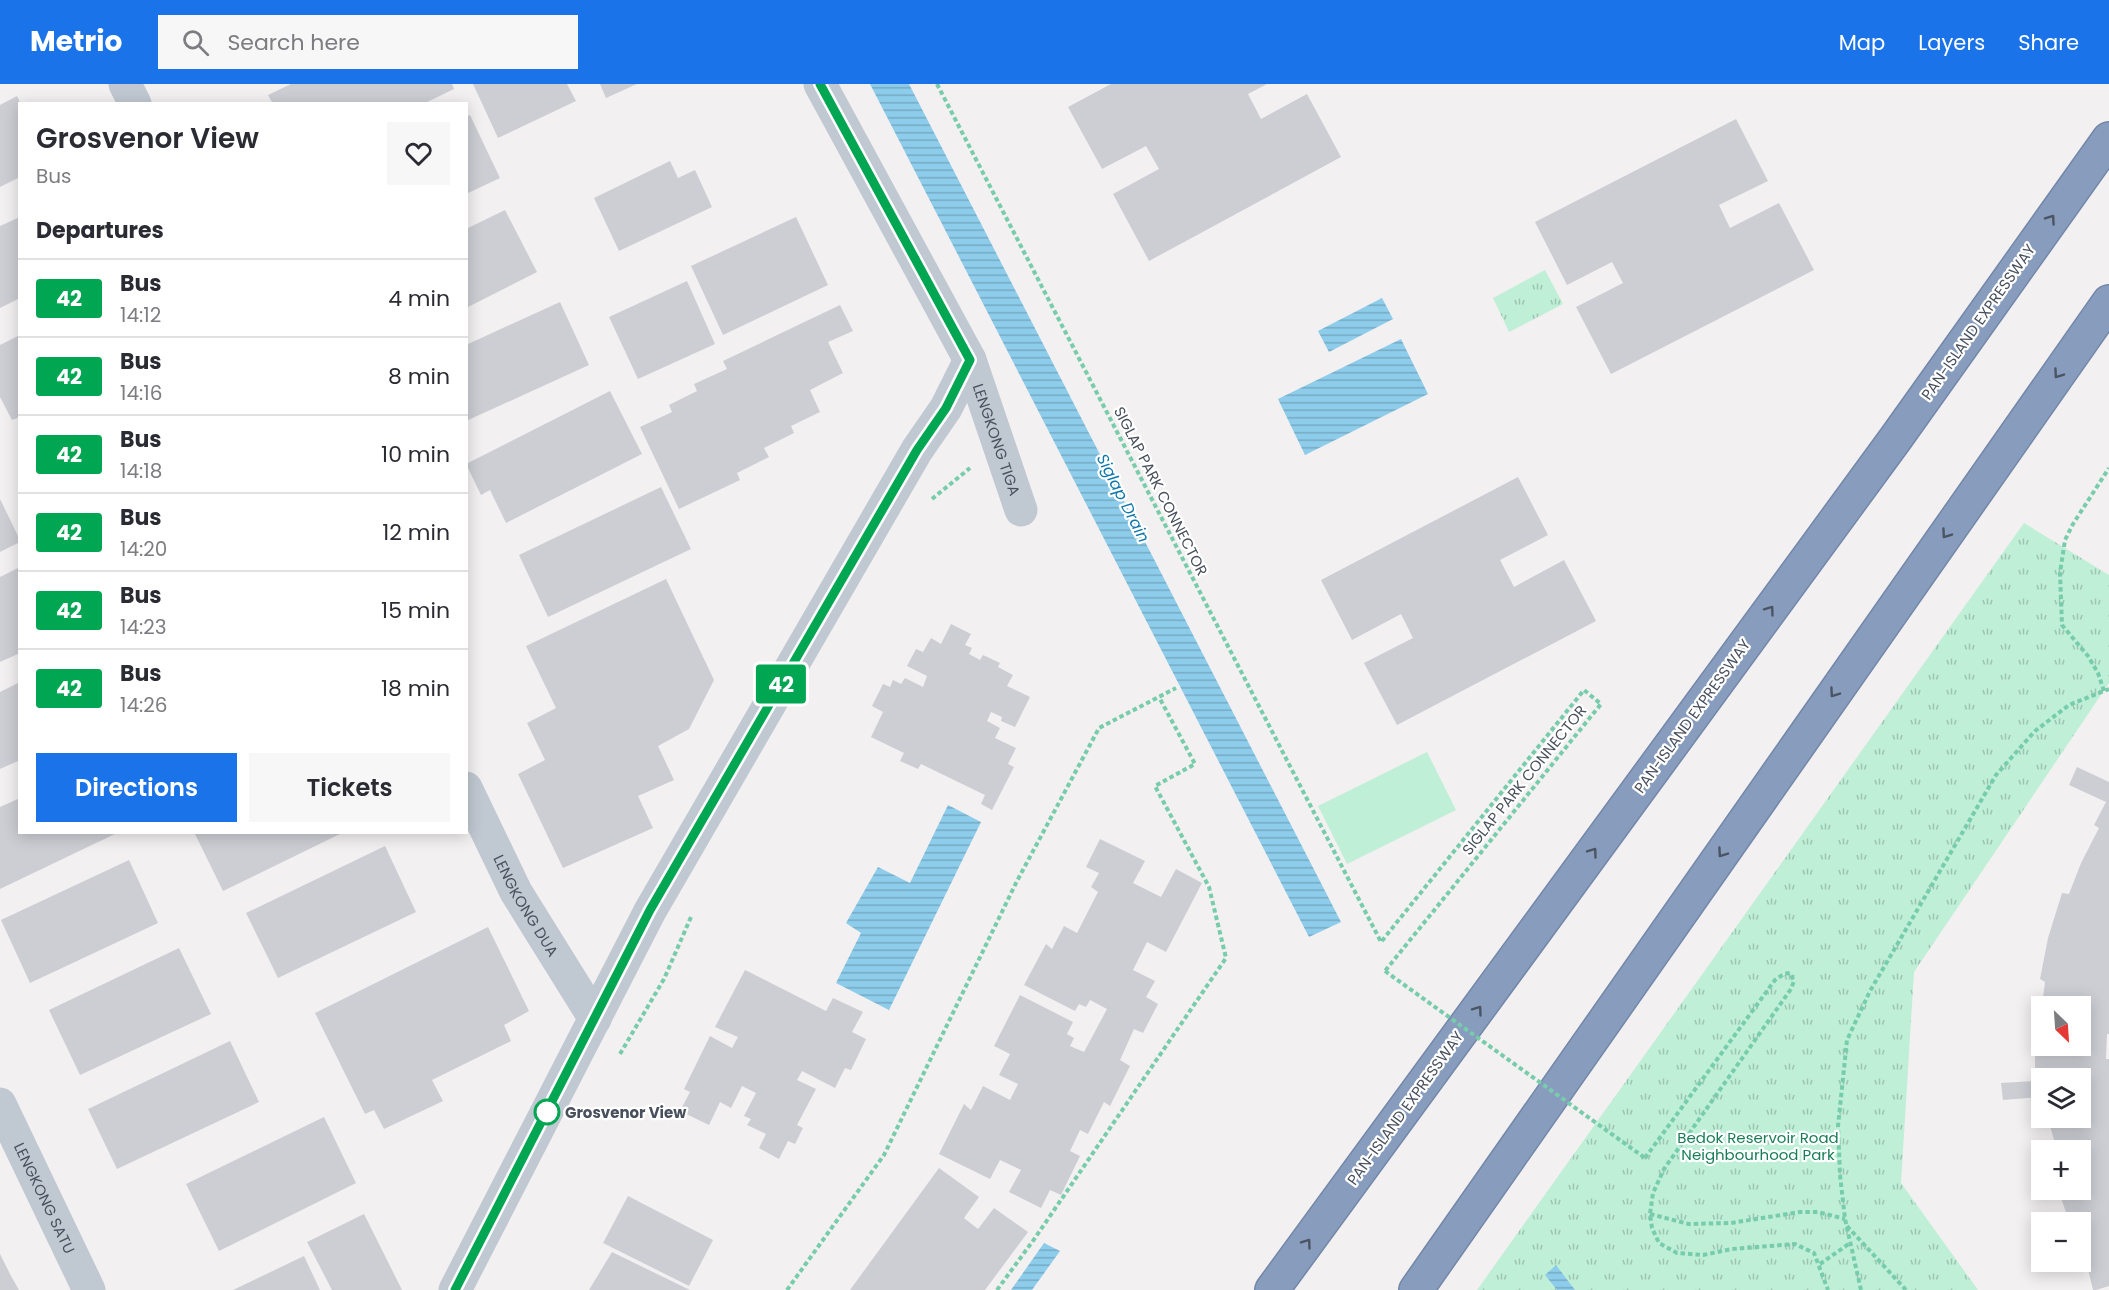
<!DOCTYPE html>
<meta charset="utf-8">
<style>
body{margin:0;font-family:Poppins,sans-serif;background:#f7f7f7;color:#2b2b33;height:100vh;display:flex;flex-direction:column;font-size:22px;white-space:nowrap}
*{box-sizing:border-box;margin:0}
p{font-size:20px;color:#7c7c81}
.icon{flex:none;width:33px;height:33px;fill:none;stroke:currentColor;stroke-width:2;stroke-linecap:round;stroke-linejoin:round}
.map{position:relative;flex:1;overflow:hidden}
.panel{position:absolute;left:18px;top:18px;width:450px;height:732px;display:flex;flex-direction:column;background:#fff;border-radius:0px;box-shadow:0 3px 15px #0003}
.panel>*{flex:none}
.badge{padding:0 12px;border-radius:4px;font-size:21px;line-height:39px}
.needle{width:39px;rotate:155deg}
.fabs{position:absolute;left:2031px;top:912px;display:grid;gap:12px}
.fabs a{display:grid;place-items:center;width:60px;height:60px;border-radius:0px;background:#fff;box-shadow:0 3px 15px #0003;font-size:30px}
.map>.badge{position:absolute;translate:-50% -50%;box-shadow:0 0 0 3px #fff}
h2{padding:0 18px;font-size:22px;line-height:54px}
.round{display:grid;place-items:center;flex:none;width:63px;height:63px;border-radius:0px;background:#f7f7f7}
.overview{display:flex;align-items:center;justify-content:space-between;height:102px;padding:0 18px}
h1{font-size:28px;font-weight:600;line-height:45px}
.action{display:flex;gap:12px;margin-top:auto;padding:12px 18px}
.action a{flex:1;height:69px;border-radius:0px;background:#1a73e8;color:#fff;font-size:24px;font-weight:600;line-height:69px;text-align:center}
.action a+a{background:#f7f7f7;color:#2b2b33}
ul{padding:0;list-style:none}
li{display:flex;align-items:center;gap:18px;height:78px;padding:0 18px;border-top:2px solid #e1e1e2}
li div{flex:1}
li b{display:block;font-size:22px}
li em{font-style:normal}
li .badge{min-width:66px;font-weight:700;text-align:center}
header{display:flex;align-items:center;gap:36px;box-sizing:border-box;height:84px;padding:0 30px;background:#1a73e8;color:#fff}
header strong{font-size:28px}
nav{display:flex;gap:33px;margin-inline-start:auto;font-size:21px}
.search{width:420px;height:54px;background:#f7f7f7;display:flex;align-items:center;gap:15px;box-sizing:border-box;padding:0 21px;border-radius:0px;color:#7c7c81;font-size:22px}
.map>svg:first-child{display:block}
.grass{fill:url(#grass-tufts)}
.pitch{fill:#bfefd7}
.water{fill:url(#water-rules)}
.building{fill:#cdced4}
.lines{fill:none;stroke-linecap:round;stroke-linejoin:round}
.highway-casing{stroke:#7387a9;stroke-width:36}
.path{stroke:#77ccac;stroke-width:4;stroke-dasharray:4.5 3;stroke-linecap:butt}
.street{stroke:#c0c8d1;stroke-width:33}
.highway{stroke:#889cbd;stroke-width:33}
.path-bridge{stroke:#77ccac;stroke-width:4;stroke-dasharray:4.5 3;stroke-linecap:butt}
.oneway{stroke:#4b5462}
.line-casing{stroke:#fff;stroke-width:14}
.line{stroke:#00a651;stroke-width:9}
.stop-dot{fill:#fff;stroke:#00a651;stroke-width:3}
.labels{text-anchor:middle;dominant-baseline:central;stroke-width:4.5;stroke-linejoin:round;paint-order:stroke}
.street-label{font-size:15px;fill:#48505d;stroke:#fff}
.stop-label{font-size:15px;font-weight:bold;fill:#48505d;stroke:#fff;text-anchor:start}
.park-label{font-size:15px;fill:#197e57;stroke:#fff}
.water-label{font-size:16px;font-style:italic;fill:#0f77a9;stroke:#fff}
</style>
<header>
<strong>Metrio</strong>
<div class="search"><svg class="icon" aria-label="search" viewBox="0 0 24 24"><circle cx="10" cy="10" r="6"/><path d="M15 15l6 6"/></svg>Search here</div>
<nav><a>Map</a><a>Layers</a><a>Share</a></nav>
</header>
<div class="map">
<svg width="2109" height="1206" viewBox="0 0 2109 1206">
<defs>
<pattern id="grass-tufts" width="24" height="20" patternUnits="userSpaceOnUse" patternTransform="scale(1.5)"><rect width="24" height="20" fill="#bfefd7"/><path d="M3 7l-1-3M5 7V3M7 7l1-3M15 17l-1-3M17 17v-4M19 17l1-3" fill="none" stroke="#9dc4b2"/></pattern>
<pattern id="water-rules" width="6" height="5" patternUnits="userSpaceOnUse" patternTransform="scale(1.5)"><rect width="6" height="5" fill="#8dcdeb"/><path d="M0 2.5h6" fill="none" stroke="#75a9c2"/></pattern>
</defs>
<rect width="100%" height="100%" fill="#f2f0f0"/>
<g class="grass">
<polygon points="1545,186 1563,220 1509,248 1493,214"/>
<polygon points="2024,439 2109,491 2109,599 1914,888 1901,1099 1978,1206 1477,1206"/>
</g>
<polygon class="pitch" points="1427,668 1456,726 1347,780 1318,722"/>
<g class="water">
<polygon points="870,0 909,0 1341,838 1309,853"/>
<polygon points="1382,214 1393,235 1329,268 1318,247"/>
<polygon points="1401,255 1428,310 1305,371 1278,315"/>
<polygon points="948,721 981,738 889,926 836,899 861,849 846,839 878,783 910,799"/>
<polygon points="1044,1159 1060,1167 1032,1206 1011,1206"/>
<polygon points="1556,1181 1575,1206 1557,1206 1545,1191"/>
</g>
<g class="building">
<polygon points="291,0 452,0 454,5 423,20 273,20 268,11"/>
<polygon points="473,0 567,0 576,17 498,54"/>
<polygon points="600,0 637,0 606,14"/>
<polygon points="1111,0 1267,0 1248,10 1261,35 1307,10 1341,73 1149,177 1113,110 1159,85 1146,62 1102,85 1068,23"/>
<polygon points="17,12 21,20 20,93 0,103 0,21"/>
<polygon points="470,31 500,94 466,110 466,33"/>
<polygon points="1736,35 1768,97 1719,121 1730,144 1779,119 1814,186 1611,290 1576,223 1623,199 1612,178 1567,201 1535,138"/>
<polygon points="670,77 678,94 695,86 712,123 619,167 594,114"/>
<polygon points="505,126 537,188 466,224 466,145"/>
<polygon points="20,133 20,214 0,224 0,142"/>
<polygon points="796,133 828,201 723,251 691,182"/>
<polygon points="687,197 715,260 638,295 609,233"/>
<polygon points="560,218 589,281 466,337 466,261"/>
<polygon points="840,221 853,247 828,258 843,289 810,306 820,328 791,342 794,349 764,364 769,373 737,389 740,396 679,425 640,343 672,328 669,321 697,307 694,300 727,285 723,277"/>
<polygon points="20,251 20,333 12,336 0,313 0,261"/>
<polygon points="610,307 642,370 506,439 490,406 481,411 466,380"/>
<polygon points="1518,393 1548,451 1500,476 1514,503 1564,476 1596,537 1397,641 1364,579 1413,554 1401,530 1352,556 1321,496"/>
<polygon points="661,403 691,465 548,533 519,471"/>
<polygon points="0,415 20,456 20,458 0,468"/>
<polygon points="20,483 20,569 0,578 0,493"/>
<polygon points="666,495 714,596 689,645 658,662 674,696 638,712 653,744 563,784 518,690 545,676 527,639 556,624 526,562"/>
<polygon points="951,540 971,550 965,561 972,564 969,570 980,576 983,571 1000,579 998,583 1013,591 1007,602 1030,613 1015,643 1001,637 1002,633 991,628 987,637 1000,644 995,654 1016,664 1008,680 1014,683 992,726 981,720 985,711 921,680 918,685 900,677 904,669 871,653 883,628 872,622 883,600 890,603 893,596 901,600 905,594 923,603 927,592 907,582 916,565 923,568 931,554 941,560"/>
<polygon points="20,598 20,676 0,685 0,608"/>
<polygon points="2077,683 2109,698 2109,950 2107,950 2106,975 2109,975 2109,1202 2096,1206 2093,1206 2085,1173 2080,1173 2080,1138 2053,1138 2068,1134 2061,1114 2069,1112 2067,1106 2080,1106 2080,1066 2057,1066 2050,1042 2042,1044 2041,1034 2080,1034 2080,994 2042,994 2040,1025 2039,1013 2003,1016 2001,999 2035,997 2035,971 2040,971 2041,962 2080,962 2080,922 2042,922 2045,898 2040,895 2048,854 2062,809 2069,810 2081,779 2099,744 2094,741 2106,718 2069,701"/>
<polygon points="20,714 20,748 119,748 0,805 0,723"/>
<polygon points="194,748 344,748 223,807"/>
<polygon points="1100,755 1145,777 1133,799 1161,813 1176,785 1202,799 1166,868 1147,858 1133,886 1155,897 1146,913 1158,920 1143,949 1134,945 1120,976 1130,982 1110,1022 1104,1018 1088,1050 1080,1046 1070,1067 1080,1072 1061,1111 1050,1106 1041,1124 1009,1108 1021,1086 1000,1076 990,1095 939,1070 964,1020 971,1026 983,1002 1010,1016 1018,1000 999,991 1010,970 994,962 1020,911 1073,938 1067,950 1074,954 1070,962 1084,968 1107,925 1090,916 1086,923 1079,920 1075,927 1024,901 1046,860 1052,865 1064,842 1077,849 1098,808 1091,803 1099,789 1086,783"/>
<polygon points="385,762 416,828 278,894 246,829"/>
<polygon points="129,776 158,839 30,899 1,836"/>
<polygon points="488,843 529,927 504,941 511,957 432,996 443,1017 384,1045 374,1026 365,1030 315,929"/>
<polygon points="179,864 211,930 80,991 49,926"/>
<polygon points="745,886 826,927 833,914 863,928 852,948 866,955 851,986 845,984 835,1004 802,987 797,996 816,1005 797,1041 803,1044 795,1060 788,1057 779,1075 759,1064 766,1050 747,1041 751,1035 744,1032 756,1009 742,1002 731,1024 720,1018 709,1041 680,1027 690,1008 684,1005 710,952 732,964 738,953 715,943"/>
<polygon points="230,957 259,1018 117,1085 88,1025"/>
<polygon points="324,1033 356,1099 219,1167 186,1100"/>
<polygon points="939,1084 979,1113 964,1134 978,1145 994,1124 1028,1148 985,1206 850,1206"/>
<polygon points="628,1112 713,1156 689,1202 603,1159"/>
<polygon points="364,1130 402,1206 332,1206 307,1158"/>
<polygon points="2042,1140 2042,1156 2034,1158 2031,1143"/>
<polygon points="612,1168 690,1206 589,1206"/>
<polygon points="0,1170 11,1192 19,1206 0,1206"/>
<polygon points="304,1172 320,1206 233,1206"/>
</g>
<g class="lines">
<g class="highway-casing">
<g id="highway">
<polyline points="1272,1206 1896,354 2109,55"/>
<polyline points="1416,1206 2109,218"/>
</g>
</g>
<g class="path">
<polyline points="937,0 1381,858 1584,606 1601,620 1385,887"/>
<polyline points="932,415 970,384"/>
<polyline points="2104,607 2098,589 2088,572 2062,541 2060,489 2065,456 2073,440 2109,384"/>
<polyline points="620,970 664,895 691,833"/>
<polyline points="1645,1074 1775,896 1784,890 1790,889 1794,897 1791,905 1664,1085 1653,1109 1650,1130 1652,1144 1659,1159 1677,1169 1703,1171 1732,1165 1795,1160 1814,1169 1828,1206"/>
<polyline points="1650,1130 1689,1140 1731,1139 1800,1128 1818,1128 1845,1135"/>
<polyline points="1847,1142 1906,1206"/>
<polyline points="1820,1180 1850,1159"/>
<polyline points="787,1206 884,1071 1017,797 1099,644 1176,604"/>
<polyline points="997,1206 1035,1154 1226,874 1209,803 1155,702 1195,680 1159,613"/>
<polyline points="1861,1206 1845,1135 1840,1091 1838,1042 1847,956 1870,907 1996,691 2035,647 2069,621 2109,605"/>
</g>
<g class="street">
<polyline points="125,0 135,20"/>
<path id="s1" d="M820 0 970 276 1021 426"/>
<path id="s2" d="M466 704 516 808 595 935"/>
<path id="s3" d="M0 1020 89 1206"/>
<polyline points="455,1206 650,827 917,366 946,324 970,276"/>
</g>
<use href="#highway" class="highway"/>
<polyline class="path-bridge" points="1385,887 1645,1074"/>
</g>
<defs><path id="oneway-chevron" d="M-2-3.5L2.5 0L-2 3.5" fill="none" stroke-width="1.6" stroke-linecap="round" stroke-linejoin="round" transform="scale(1.5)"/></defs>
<g class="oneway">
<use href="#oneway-chevron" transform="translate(2051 135) rotate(-55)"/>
<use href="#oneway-chevron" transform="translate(2058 290) rotate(125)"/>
<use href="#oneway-chevron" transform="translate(1946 450) rotate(125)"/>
<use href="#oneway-chevron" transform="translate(1770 526) rotate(-54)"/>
<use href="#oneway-chevron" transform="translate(1834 609) rotate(125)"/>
<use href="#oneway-chevron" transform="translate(1593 768) rotate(-54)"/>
<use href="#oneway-chevron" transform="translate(1722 769) rotate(125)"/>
<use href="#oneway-chevron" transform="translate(1478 926) rotate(-54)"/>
<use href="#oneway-chevron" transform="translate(1307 1159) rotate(-54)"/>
</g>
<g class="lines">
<g class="line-casing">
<polyline id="line" points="455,1206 650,826 917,366 946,324 970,276 820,0"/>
</g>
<use href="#line" class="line"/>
</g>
<circle class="stop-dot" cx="547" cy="1028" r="12"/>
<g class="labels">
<g class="street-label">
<text transform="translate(1978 238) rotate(-55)">PAN-ISLAND EXPRESSWAY</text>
<text stroke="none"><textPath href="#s1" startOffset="398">LENGKONG TIGA</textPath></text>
<text transform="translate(1161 407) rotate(63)">SIGLAP PARK CONNECTOR</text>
<text transform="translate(1692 632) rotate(-54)">PAN-ISLAND EXPRESSWAY</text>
<text transform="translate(1524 696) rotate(-51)">SIGLAP PARK CONNECTOR</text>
<text stroke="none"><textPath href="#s2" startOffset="132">LENGKONG DUA</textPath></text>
<text transform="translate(1405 1024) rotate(-54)">PAN-ISLAND EXPRESSWAY</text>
<text stroke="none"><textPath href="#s3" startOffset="104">LENGKONG SATU</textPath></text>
</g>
<g class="stop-label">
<text x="565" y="1028">Grosvenor View</text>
</g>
<g class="park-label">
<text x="1758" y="1053">Bedok Reservoir Road<tspan x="1758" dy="17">Neighbourhood Park</tspan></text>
</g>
<g class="water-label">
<text transform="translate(1123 414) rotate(63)">Siglap Drain</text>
</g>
</g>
</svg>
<div class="fabs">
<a><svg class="needle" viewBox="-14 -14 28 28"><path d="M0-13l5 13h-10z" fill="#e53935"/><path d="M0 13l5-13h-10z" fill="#7c7c81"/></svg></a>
<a><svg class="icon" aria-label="layers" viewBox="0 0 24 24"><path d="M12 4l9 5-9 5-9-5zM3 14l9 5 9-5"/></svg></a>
<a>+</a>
<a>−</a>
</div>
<b class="badge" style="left:781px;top:600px;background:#00a651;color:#fff">42</b>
<section class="panel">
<div class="overview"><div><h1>Grosvenor View</h1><p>Bus</p></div><a class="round"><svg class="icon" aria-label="heart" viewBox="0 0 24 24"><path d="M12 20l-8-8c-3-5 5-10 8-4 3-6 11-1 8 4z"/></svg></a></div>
<h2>Departures</h2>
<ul>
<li><span class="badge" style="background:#00a651;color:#fff">42</span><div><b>Bus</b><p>14:12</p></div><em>4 min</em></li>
<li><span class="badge" style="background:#00a651;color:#fff">42</span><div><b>Bus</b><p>14:16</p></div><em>8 min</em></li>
<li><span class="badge" style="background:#00a651;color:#fff">42</span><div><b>Bus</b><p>14:18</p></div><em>10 min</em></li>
<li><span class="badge" style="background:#00a651;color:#fff">42</span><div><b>Bus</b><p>14:20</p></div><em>12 min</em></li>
<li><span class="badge" style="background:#00a651;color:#fff">42</span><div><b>Bus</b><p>14:23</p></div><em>15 min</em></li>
<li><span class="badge" style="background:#00a651;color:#fff">42</span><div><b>Bus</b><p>14:26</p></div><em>18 min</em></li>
</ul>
<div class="action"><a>Directions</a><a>Tickets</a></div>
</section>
</div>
